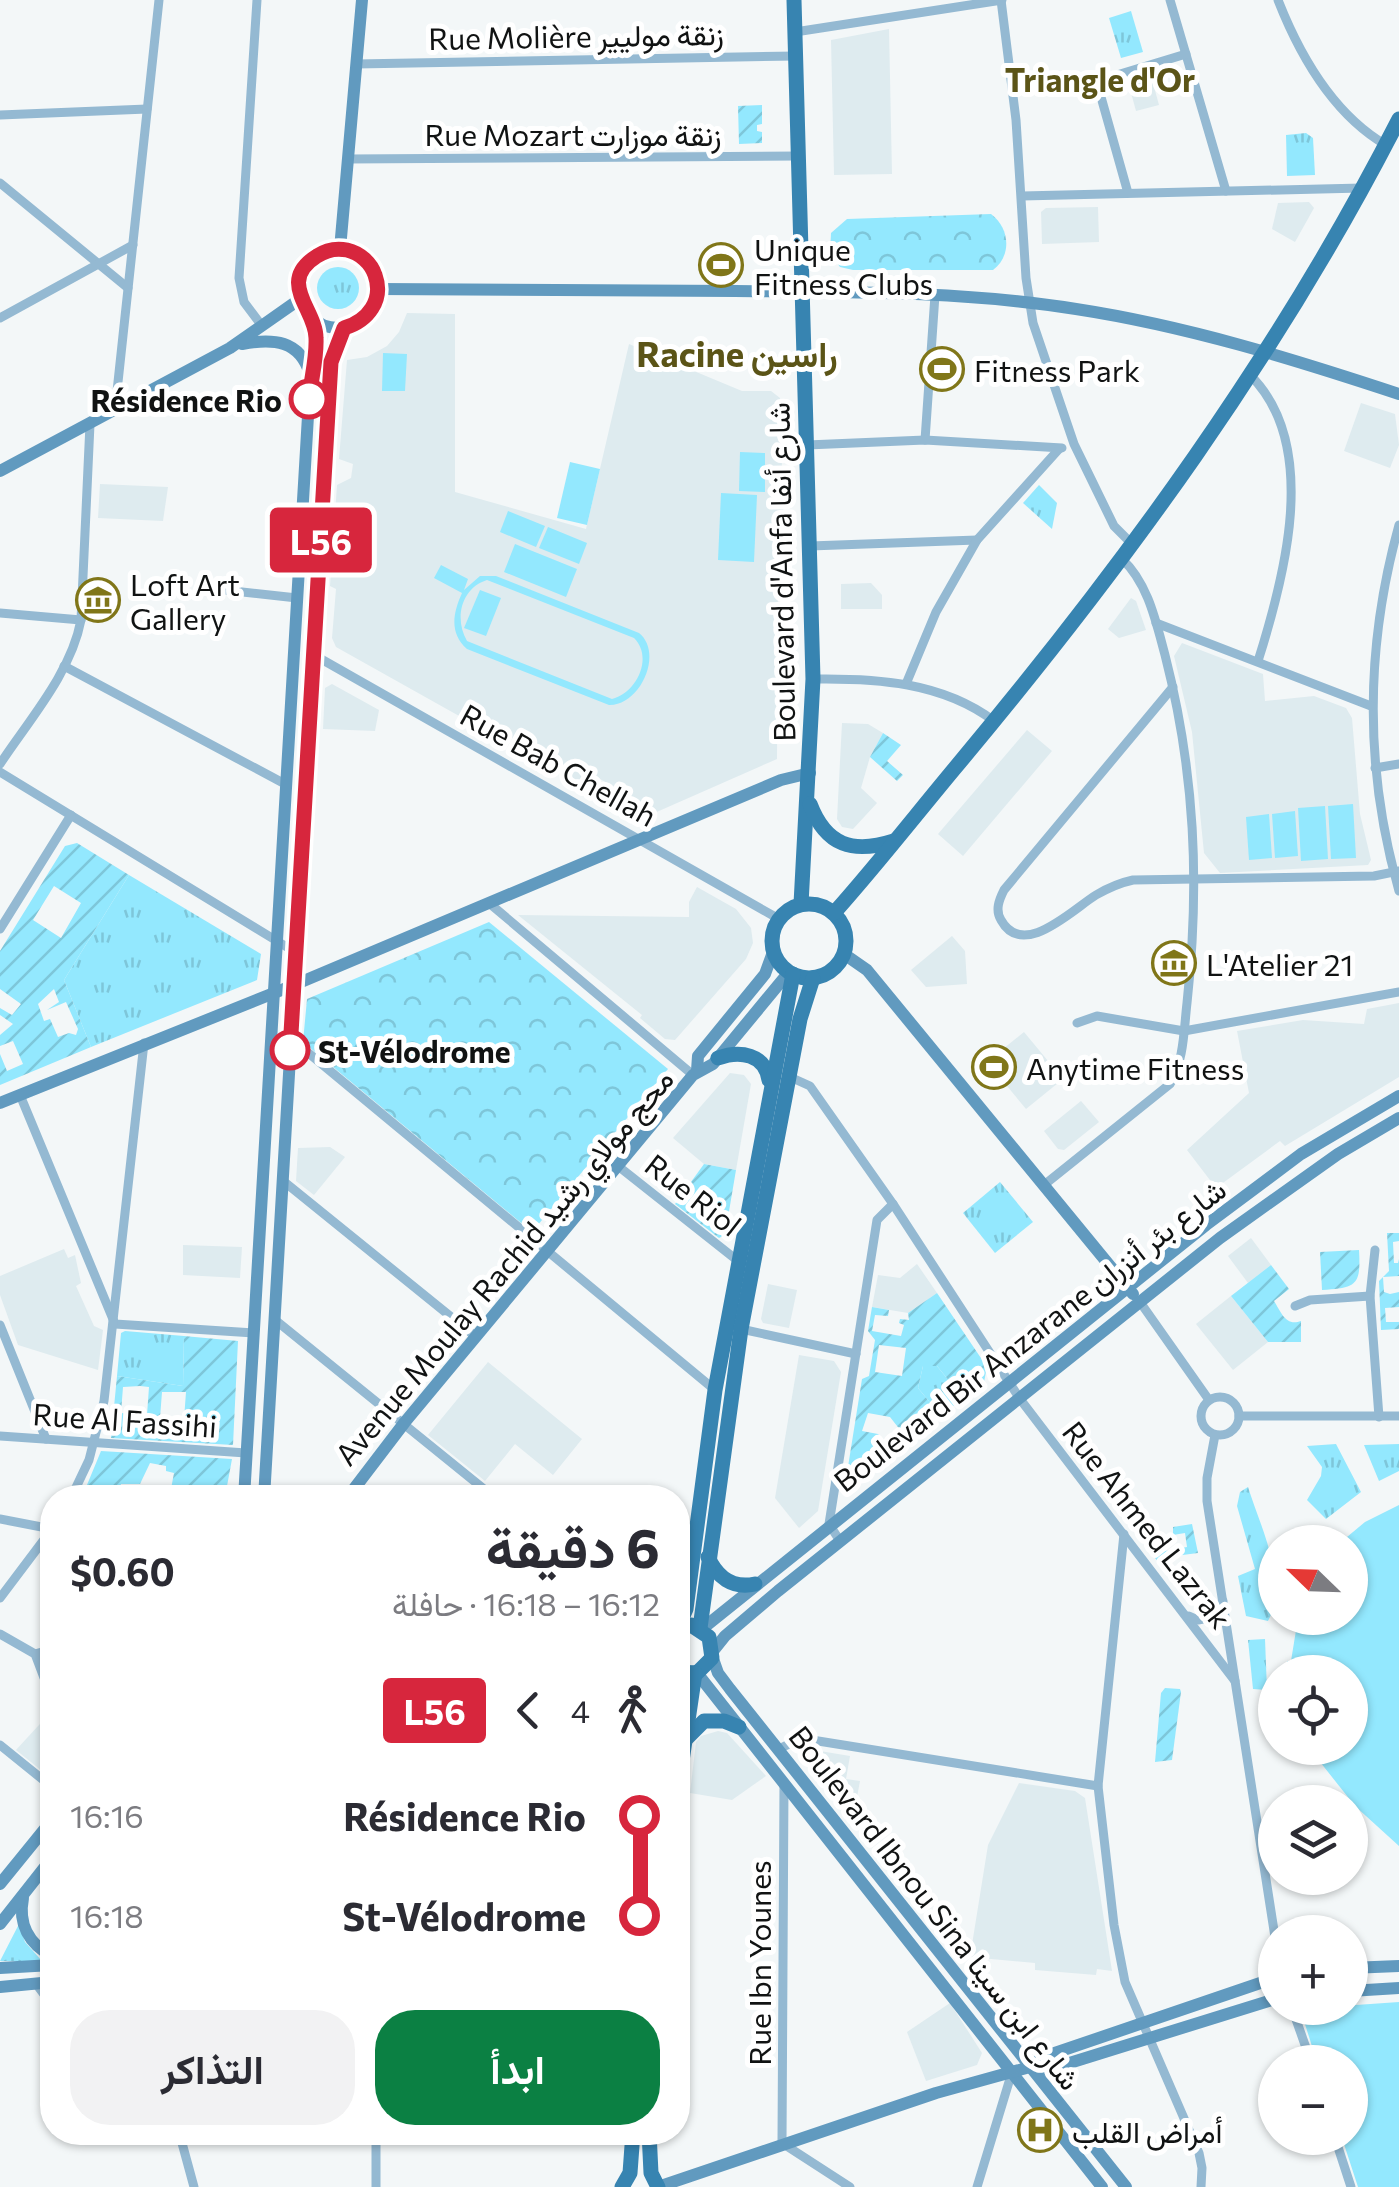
<!DOCTYPE html>
<html lang="ar">
<meta charset="utf-8">
<style>
body{margin:0;font-family:Commissioner,Vazirmatn,sans-serif;background:#f2f2f3;color:#2b2b33;direction:rtl;height:100vh;display:flex;flex-direction:column;font-size:38px;white-space:nowrap}
*{box-sizing:border-box;margin:0}
p{font-size:32px;color:#7c7c81}
.icon{flex:none;width:55px;height:55px;fill:none;stroke:currentColor;stroke-width:2;stroke-linecap:round;stroke-linejoin:round}
.map{position:relative;flex:1;overflow:hidden;direction:ltr}
.side{position:absolute;left:40px;top:1485px;width:650px;height:660px;display:flex;flex-direction:column;background:#fff;border-radius:40px;box-shadow:0 2px 8px #0004;direction:rtl}
.side>*{flex:none}
.badge{padding:0 20px;border-radius:8px;font-size:35px;line-height:65px}
.needle{width:65px;rotate:293deg}
.buttons{position:absolute;left:1258px;top:1525px;display:grid;gap:20px}
.buttons a{display:grid;place-items:center;width:110px;height:110px;border-radius:50%;background:#fff;box-shadow:0 2px 8px #0004;font-size:50px}
.map>.badge{position:absolute;translate:-50% -50%;box-shadow:0 0 0 5px #fff}
.legs{display:flex;align-items:center;gap:15px;height:110px;padding:0 30px;font-size:32px}
.legs p{margin-inline-start:auto}
.head{display:flex;align-items:center;justify-content:space-between;height:170px;padding:0 30px}
h1{font-size:55px;font-weight:700;line-height:75px}
.button{display:flex;gap:20px;margin-top:auto;padding:20px 30px}
.button a{flex:1;height:115px;border-radius:40px;background:#0b8043;color:#fff;font-size:40px;font-weight:700;line-height:115px;text-align:center}
.button a+a{background:#f2f2f3;color:#2b2b33}
ul{padding:0 30px;list-style:none}
li{display:flex;align-items:center;gap:35px;height:100px;font-size:38px}
li i{display:grid;place-items:center;width:15px;height:100%;margin:0 12px;background:currentColor}
li i::after{content:'';width:25px;height:25px;margin:-12px;border:8px solid;border-radius:50%;background:#fff}
li p{margin-inline-start:auto}
li:first-child i{background:linear-gradient(#0000 50%,currentColor 0)}
li:last-child i{background:linear-gradient(currentColor 50%,#0000 0)}
.map>svg:first-child{display:block}
.built{fill:#deebef}
.grass{fill:url(#grass-tufts)}
.forest{fill:url(#forest-crowns)}
.garden{fill:url(#garden-furrows);fill-rule:evenodd}
.pitch{fill:#93e8fe;fill-rule:evenodd}
.lines{fill:none;stroke-linecap:round;stroke-linejoin:round}
.street{stroke:#94b9d2;stroke-width:9}
.secondary{stroke:#619abf;stroke-width:12}
.primary{stroke:#3784b1;stroke-width:15}
.line-1-casing{stroke:#fff;stroke-width:22}
.line-1{stroke:#d7263d;stroke-width:15}
.stop-1-dot{fill:#fff;stroke:#d7263d;stroke-width:5}
.labels{text-anchor:middle;dominant-baseline:central;stroke-width:10;stroke-linejoin:round;paint-order:stroke}
.street-label{font-size:30px;fill:#111313;stroke:#fff}
.poi-label{font-size:30px;fill:#111313;stroke:#fff;text-anchor:start}
.stop-label{font-size:30px;font-weight:bold;fill:#111313;stroke:#fff;text-anchor:end}
.neighbourhood-label{font-size:32px;font-weight:bold;fill:#5b5417;stroke:#fff}
.quarter-label{font-size:35px;font-weight:bold;fill:#5b5417;stroke:#fff}
</style>
<div class="map">
<svg width="1399" height="2187" viewBox="0 0 1399 2187">
<defs>
<pattern id="grass-tufts" width="24" height="20" patternUnits="userSpaceOnUse" patternTransform="scale(2.5)"><rect width="24" height="20" fill="#93e8fe"/><path d="M3 7l-1-3M5 7V3M7 7l1-3M15 17l-1-3M17 17v-4M19 17l1-3" fill="none" stroke="#7ec6d9"/></pattern>
<pattern id="forest-crowns" width="20" height="18" patternUnits="userSpaceOnUse" patternTransform="scale(2.5)"><rect width="20" height="18" fill="#93e8fe"/><path d="M2 6a3 3 0 1 1 6 0M12 15a3 3 0 1 1 6 0" fill="none" stroke="#7ec6d9"/></pattern>
<pattern id="garden-furrows" width="10" height="10" patternUnits="userSpaceOnUse" patternTransform="scale(2.5)"><rect width="10" height="10" fill="#93e8fe"/><path d="M-1 1l2-2M0 10L10 0M9 11l2-2" fill="none" stroke="#7ec6d9"/></pattern>
</defs>
<rect width="100%" height="100%" fill="#f3f7f8"/>
<g class="built">
<polygon points="889,29 892,174 834,175 831,40"/>
<polygon points="1150,72 1159,105 1136,111 1127,78"/>
<polygon points="1309,202 1314,208 1295,242 1272,229 1278,203"/>
<polygon points="1098,207 1099,242 1042,244 1041,212 1046,208"/>
<polygon points="407,313 455,314 455,492 586,529 629,344 742,391 771,391 780,398 785,577 778,577 777,759 643,818 620,805 625,793 598,778 591,790 336,647 332,638 336,589 330,586 337,485 351,478 353,464 339,459 347,360 367,357 387,346 399,332"/>
<polygon points="1361,403 1395,414 1399,445 1390,468 1344,451"/>
<polygon points="100,484 168,487 163,521 98,518"/>
<polygon points="871,583 882,595 882,609 841,609 841,584"/>
<polygon points="1131,598 1136,601 1146,630 1119,638 1108,629"/>
<polygon points="1182,643 1263,674 1265,701 1314,696 1346,708 1352,718 1360,814 1371,860 1368,865 1220,873 1204,853 1192,732 1174,656"/>
<polygon points="332,684 379,710 375,731 323,729 325,688"/>
<polygon points="842,723 868,724 883,733 870,757 861,788 877,803 853,829 842,827 837,819"/>
<polygon points="1027,730 1052,751 963,856 938,834"/>
<polygon points="697,887 736,909 751,928 753,943 746,959 675,1040 665,1039 640,1018 642,1015 518,915 689,917 689,902"/>
<polygon points="952,936 965,951 967,984 926,987 911,970"/>
<polygon points="1399,1003 1399,1077 1285,1146 1280,1141 1216,1188 1187,1150 1249,1093 1237,1031 1303,1020 1364,1024 1367,1009"/>
<polygon points="1024,1032 1063,1079 1026,1109 987,1062"/>
<polygon points="730,1073 744,1075 751,1084 736,1170 704,1164 673,1138"/>
<polygon points="1081,1101 1099,1122 1064,1150 1058,1149 1044,1131"/>
<polygon points="330,1147 345,1157 314,1195 296,1181 298,1148"/>
<polygon points="1251,1238 1271,1265 1248,1283 1228,1256"/>
<polygon points="183,1245 242,1247 240,1278 183,1275"/>
<polygon points="64,1249 68,1258 75,1255 81,1283 76,1286 94,1326 103,1330 98,1370 18,1345 0,1295 0,1276"/>
<polygon points="917,1264 937,1293 908,1313 872,1307 878,1275 900,1278"/>
<polygon points="768,1284 797,1290 789,1328 763,1323 761,1319"/>
<polygon points="1231,1296 1268,1342 1233,1370 1196,1324"/>
<polygon points="799,1355 834,1361 841,1372 818,1511 799,1528 775,1498"/>
<polygon points="488,1362 582,1439 553,1475 515,1444 485,1481 428,1435"/>
<polygon points="50,1713 52,1715 52,1779 16,1750"/>
<polygon points="718,1731 727,1733 766,1776 732,1800 690,1793 696,1742 701,1736"/>
<polygon points="808,1749 850,1756 846,1779 860,1781 852,1824 804,1760"/>
<polygon points="1019,1783 1075,1791 1085,1798 1112,1971 1097,1969 1096,1975 1035,1970 1035,1963 970,1957 988,1845"/>
<polygon points="950,2003 982,2053 977,2065 926,2081 907,2032"/>
</g>
<g class="grass">
<polygon points="1131,11 1143,52 1121,58 1109,18"/>
<polygon points="1306,133 1313,138 1315,175 1287,176 1286,135"/>
<circle cx="338" cy="288" r="21"/>
<polygon points="1039,485 1057,503 1052,529 1023,503"/>
<polygon points="129,875 261,954 257,980 91,1047 64,980"/>
<polygon points="1000,1182 1033,1222 995,1253 963,1213"/>
<polygon points="125,1331 184,1336 183,1386 117,1376 121,1333"/>
<polygon points="923,1366 937,1366 963,1398 941,1416 918,1388"/>
<polygon points="1336,1444 1361,1492 1326,1519 1307,1500 1321,1476 1322,1467 1307,1446"/>
<polygon points="1399,1444 1399,1471 1379,1481 1364,1445"/>
<path d="M1248 1487C1260 1526 1289 1582 1268 1621L1246 1616 1238 1576 1255 1569 1237 1506 1240 1492Z"/>
<polygon points="1265,1639 1267,1690 1253,1689 1248,1640"/>
<polygon points="19,1924 25,1942 42,1961 0,1961"/>
</g>
<g class="forest">
<path d="M991 214C1010 228 1012 256 993 270H853L840 267 830 253 831 233 847 219Z"/>
<polygon points="489,922 668,1069 532,1232 303,1042 307,999"/>
</g>
<g class="garden">
<polygon points="762,105 762,124 757,125 757,131 762,132 762,143 739,144 738,106"/>
<polygon points="883,733 901,745 887,761 903,775 897,781 870,757"/>
<path d="M77 843 129 875 64 980 91 1047 0 1085V1054L7 1071 23 1064 13 1041 0 1046V1035L13 1024 0 1015V1008L12 1015 21 1004 0 989V951L65 846ZM54 886 81 903 61 938 33 920ZM54 989 59 1002 47 1010 66 1002 78 1029 76 1035 69 1033 58 1037 50 1019 44 1021 38 1004Z"/>
<polygon points="704,1164 736,1170 725,1235 719,1238 675,1204"/>
<polygon points="1387,1233 1399,1233 1399,1241 1393,1242 1394,1263 1398,1263 1399,1259 1399,1276 1383,1277 1384,1292 1390,1294 1399,1292 1399,1307 1385,1308 1386,1322 1399,1322 1399,1329 1381,1330 1379,1281 1389,1271"/>
<path d="M1359 1250C1361 1285 1357 1288 1322 1290L1320 1252Z"/>
<path d="M1271 1265 1289 1289 1274 1301C1281 1312 1286 1327 1301 1321V1342H1268L1231 1296Z"/>
<path d="M937 1293 987 1367 984 1382 963 1398 937 1366H923L918 1388 941 1416 861 1480 847 1473 862 1379 869 1376 875 1340 868 1331 872 1307 889 1310 888 1316 875 1315 872 1331 901 1336 904 1325 899 1323 900 1319 909 1320 908 1313ZM879 1345 906 1348 902 1376 875 1372ZM868 1413 890 1417 901 1431 886 1444 878 1434 862 1431Z"/>
<path d="M184 1336 238 1341 233 1445 111 1438 117 1376 183 1386ZM140 1386 149 1387 147 1415 121 1413 123 1387ZM162 1392H186L184 1419 160 1418Z"/>
<polygon points="101,1451 232,1459 225,1497 174,1497 176,1490 171,1489 174,1473 166,1471 166,1466 150,1463 140,1484 121,1484 119,1492 124,1493 123,1497 82,1497"/>
<polygon points="1192,1524 1198,1553 1167,1557 1159,1563 1148,1549 1166,1536 1162,1539 1165,1551 1187,1547 1185,1533 1173,1535 1173,1527"/>
<polygon points="1165,1688 1180,1689 1181,1692 1172,1760 1155,1762 1161,1693"/>
</g>
<g class="pitch">
<polygon points="383,353 407,354 405,391 382,391"/>
<polygon points="740,452 765,453 765,492 739,491"/>
<polygon points="570,462 600,469 587,525 557,518"/>
<polygon points="721,493 757,495 754,562 718,560"/>
<polygon points="508,511 545,526 536,547 500,532"/>
<polygon points="548,527 587,543 579,564 539,548"/>
<polygon points="515,544 577,569 566,597 504,572"/>
<path d="M441 565 468 579 464 590 480 576H496L639 633C664 653 640 706 609 705L467 649C449 633 453 613 462 593L434 578ZM487 580 634 638C654 658 636 693 612 699L467 641C454 619 461 588 487 580Z"/>
<polygon points="480,590 501,598 486,636 464,628"/>
<polygon points="1353,804 1356,858 1331,859 1328,806"/>
<polygon points="1325,806 1328,859 1301,861 1298,808"/>
<polygon points="1295,811 1298,856 1275,858 1272,814"/>
<polygon points="1269,814 1272,858 1249,860 1246,817"/>
<polygon points="1399,1505 1399,1846 1355,1806 1309,1748 1350,1748 1350,1672 1287,1672 1287,1661 1291,1661 1298,1618 1350,1618 1350,1542 1341,1542 1365,1522"/>
<polygon points="1399,2002 1399,2187 1358,2187 1342,2138 1350,2138 1350,2062 1317,2062 1304,2021 1313,2008"/>
</g>
<g class="lines">
<g class="street">
<polyline points="257,0 239,278 244,302 262,326"/>
<polyline points="1001,0 1016,120 1026,278 1033,323 1074,444 1114,526 1133,545"/>
<polyline points="1170,0 1226,191"/>
<path d="M1278 0C1300 56 1333 114 1386 145"/>
<polyline points="795,32 1002,0"/>
<polyline points="356,64 796,56"/>
<polyline points="0,115 147,109"/>
<polyline points="348,159 799,156"/>
<polyline points="0,183 128,288"/>
<polyline points="1128,193 1101,97 1101,86 1107,78 1186,54"/>
<polyline points="1022,196 1362,188"/>
<polyline points="0,318 133,245"/>
<path d="M1250 375C1321 445 1284 579 1258 661"/>
<polyline points="115,410 159,0"/>
<polyline points="925,440 935,295"/>
<polyline points="807,445 925,440 1062,448"/>
<path d="M1399 525C1365 647 1364 768 1399 891"/>
<polyline points="810,546 977,540"/>
<polyline points="206,588 297,598"/>
<polyline points="0,613 81,620"/>
<polyline points="1156,623 1371,706"/>
<polyline points="314,655 779,919"/>
<polyline points="64,666 285,784"/>
<path d="M813 679C876 678 942 682 994 721"/>
<polyline points="906,684 936,612 977,540 1059,449"/>
<path d="M1173 687 1004 890C999 900 995 910 1001 920 1023 960 1073 909 1096 895 1108 888 1119 883 1133 880L1374 876 1399 871"/>
<path d="M0 764C29 720 71 673 81 620L90 424"/>
<polyline points="1375,768 1399,764"/>
<polyline points="0,772 295,952"/>
<polyline points="489,903 693,1075"/>
<polyline points="0,929 71,815"/>
<polyline points="1077,1023 1097,1016 1184,1031 1399,992"/>
<polyline points="290,1049 306,1051 715,1390"/>
<polyline points="790,1077 810,1086 893,1204 1020,1399 1235,1681"/>
<polyline points="20,1095 115,1324 254,1333"/>
<polyline points="618,1166 738,1261"/>
<polyline points="282,1180 476,1337"/>
<path d="M1044 1185 1170 1084C1184 1062 1184 1028 1187 1003 1200 883 1195 772 1165 655 1156 622 1148 583 1122 559"/>
<polyline points="1375,1250 1370,1296 1379,1417"/>
<polyline points="1140,1302 1209,1400"/>
<polyline points="1295,1306 1310,1300 1370,1296"/>
<polyline points="274,1319 495,1498"/>
<polyline points="0,1325 46,1439"/>
<polyline points="741,1329 856,1354"/>
<circle cx="1220" cy="1416" r="19"/>
<polyline points="1239,1416 1399,1416"/>
<polyline points="1215,1435 1207,1478 1207,1501 1275,1937"/>
<polyline points="0,1436 246,1453"/>
<polyline points="71,1498 89,1460 104,1401 144,1043"/>
<polyline points="0,1519 52,1529"/>
<polyline points="1124,1534 1098,1786 1114,1925 1125,1982 1199,2153 1202,2168 1201,2187"/>
<polyline points="840,1541 829,1524 877,1220 893,1204"/>
<polyline points="0,1598 52,1529"/>
<polyline points="1189,1616 1198,1620 1209,1618 1223,1601"/>
<polyline points="0,1634 35,1654 52,1699"/>
<polyline points="35,1654 52,1649"/>
<polyline points="0,1745 52,1787"/>
<polyline points="779,1749 797,1740 812,1740 1098,1786"/>
<polyline points="784,1783 782,2143 850,2187"/>
<polyline points="37,1985 52,2005"/>
<polyline points="1292,2008 1311,2062"/>
<polyline points="179,2132 194,2187"/>
<polyline points="1335,2138 1351,2187"/>
<polyline points="376,2187 376,2132"/>
<polyline points="977,2187 1012,2072"/>
</g>
<g class="secondary">
<polyline points="340,249 362,0"/>
<circle cx="338" cy="289" r="39"/>
<path d="M378 289C497 290 616 290 735 291 849 292 963 291 1076 309 1187 326 1293 359 1399 394"/>
<path d="M242 344C273 338 300 340 310 374"/>
<polyline points="0,471 230,348 300,299"/>
<polyline points="844,954 867,970 1133,1294"/>
<polyline points="697,1071 698,1056 765,974 773,952"/>
<polyline points="0,1103 294,985 781,780 810,773"/>
<polyline points="244,1498 309,399 316,345 314,320"/>
<polyline points="264,1498 331,362 344,328"/>
<polyline points="331,1498 348,1492"/>
<polyline points="347,1498 405,1422 693,1075 713,1064 789,972"/>
<polyline points="702,1629 1206,1225 1301,1154 1399,1096"/>
<polyline points="713,1651 725,1636 778,1591 1220,1238 1338,1154 1399,1118"/>
<polyline points="712,1656 718,1673 730,1689 1126,2187"/>
<polyline points="697,1673 1102,2187"/>
<polyline points="0,1884 52,1820"/>
<path d="M23 1898C18 1924 29 1944 52 1956"/>
<polyline points="0,1924 52,1858"/>
<polyline points="0,1968 52,1965"/>
<polyline points="1350,1968 1399,1966"/>
<polyline points="1275,1970 1269,1985 1275,1998"/>
<polyline points="0,1987 52,1982"/>
<polyline points="1350,1991 1399,1988"/>
<polyline points="1038,2065 1040,2058 1269,1980"/>
<polyline points="658,2187 936,2093 1030,2067 1038,2065 1047,2070 1275,1999"/>
</g>
<g class="primary">
<polyline points="794,0 813,679 801,904"/>
<path d="M810 804C826 846 853 854 894 841"/>
<circle cx="809" cy="941" r="37"/>
<path d="M834 913C876 866 915 816 955 768 1124 566 1279 354 1399 119"/>
<path d="M718 1058C740 1050 765 1054 769 1080"/>
<path d="M708 1557C717 1577 732 1589 755 1584"/>
<polyline points="678,1627 686,1609 715,1390 793,974"/>
<polyline points="700,1628 741,1329 800,1019 813,978"/>
<polyline points="678,1672 697,1673 712,1658 709,1637 691,1625"/>
<polyline points="686,1739 704,1721 724,1721 739,1727"/>
<polyline points="678,1788 695,1673"/>
<polyline points="649,2132 651,2173 658,2187"/>
<polyline points="622,2187 630,2173 633,2132"/>
</g>
</g>
<g class="lines">
<g class="line-1-casing">
<path id="line-1" d="M290 1050 331 362 344 328C368 321 384 300 375 275 371 263 360 253 347 250 337 248 326 250 317 256 276 282 316 309 316 338 317 358 311 379 309 399"/>
</g>
<use href="#line-1" class="line-1"/>
</g>
<defs>
<g id="stadium-ring" transform="scale(2.25)"><circle r="9.5" fill="#fff" stroke="#807619" stroke-width="1.5"/><path d="M0-5a6.5 5 0 1 0 0 10a6.5 5 0 1 0 0-10ZM-3.5-1.8h7v3.6h-7Z" fill="#807619"/></g>
<g id="museum-ring" transform="scale(2.25)"><circle r="9.5" fill="#fff" stroke="#807619" stroke-width="1.5"/><path d="M0-6L6-3V-2H-6V-3ZM-5-1h2V3h-2ZM-1-1h2V3h-2ZM3-1h2V3H3ZM-6 4H6V6H-6Z" fill="#807619"/></g>
<g id="hospital-ring" transform="scale(2.25)"><circle r="9.5" fill="#fff" stroke="#807619" stroke-width="1.5"/><path d="M-5-5h3v3.5h4V-5h3V5h-3V1.5h-4V5h-3Z" fill="#807619"/></g>
</defs>
<g fill-rule="evenodd">
<use href="#stadium-ring" x="721" y="265"/>
<use href="#stadium-ring" x="942" y="369"/>
<use href="#museum-ring" x="98" y="600"/>
<use href="#museum-ring" x="1174" y="963"/>
<use href="#stadium-ring" x="994" y="1067"/>
<use href="#hospital-ring" x="1040" y="2130"/>
</g>
<g class="stop-1-dot">
<circle cx="309" cy="399" r="18"/>
<circle cx="290" cy="1050" r="18"/>
</g>
<g class="labels">
<g class="street-label">
<text transform="translate(576 35) rotate(-1)">Rue Molière زنقة موليير</text>
<text x="573" y="133">Rue Mozart زنقة موزارت</text>
<text transform="translate(780 572) rotate(-91)">Boulevard d'Anfa شارع أنفا</text>
<text transform="translate(559 764) rotate(29)">Rue Bab Chellah</text>
<text transform="translate(694 1194) rotate(38)">Rue Riol</text>
<text transform="translate(503 1266) rotate(-50)">Avenue Moulay Rachid محج مولاي رشيد</text>
<text transform="translate(1029 1334) rotate(-38)">Boulevard Bir Anzarane شارع بئر أنزران</text>
<text transform="translate(125 1419) rotate(4)">Rue Al Fassihi</text>
<text transform="translate(1148 1524) rotate(52)">Rue Ahmed Lazrak</text>
<text transform="translate(936 1907) rotate(52)">Boulevard Ibnou Sina شارع ابن سينا</text>
<text transform="translate(758 1963) rotate(-90)">Rue Ibn Younes</text>
</g>
<g class="poi-label">
<text x="754" y="248">Unique<tspan x="754" dy="34">Fitness Clubs</tspan></text>
<text x="974" y="369">Fitness Park</text>
<text x="130" y="583">Loft Art<tspan x="130" dy="34">Gallery</tspan></text>
<text x="1206" y="963">L'Atelier 21</text>
<text x="1026" y="1067">Anytime Fitness</text>
<text x="1072" y="2130">أمراض القلب</text>
</g>
<g class="stop-label">
<text x="282" y="399">Résidence Rio</text>
<text x="318" y="1050" text-anchor="start">St-Vélodrome</text>
</g>
<g class="neighbourhood-label">
<text x="1100" y="79">Triangle d'Or</text>
</g>
<g class="quarter-label">
<text x="737" y="352">Racine راسين</text>
</g>
</g>
</svg>
<div class="buttons">
<a><svg class="needle" viewBox="-14 -14 28 28"><path d="M0-13l5 13h-10z" fill="#e53935"/><path d="M0 13l5-13h-10z" fill="#7c7c81"/></svg></a>
<a><svg class="icon" aria-label="locate" viewBox="0 0 24 24"><circle cx="12" cy="12" r="6"/><path d="M12 2v4M12 18v4M2 12h4M18 12h4"/></svg></a>
<a><svg class="icon" aria-label="layers" viewBox="0 0 24 24"><path d="M12 4l9 5-9 5-9-5zM3 14l9 5 9-5"/></svg></a>
<a>+</a>
<a>−</a>
</div>
<b class="badge" style="left:321px;top:540px;background:#d7263d;color:#fff">L56</b>
<section class="side">
<div class="head"><div><h1>6 دقيقة</h1><p>16:12 – 16:18 · حافلة</p></div><b>$0.60</b></div>
<div class="legs"><svg class="icon" aria-label="walk" viewBox="0 0 24 24"><circle cx="13" cy="4" r="2"/><path d="M13 8l-2 6 4 7M11 14l-3 7M7 12l3-4h3l4 4"/></svg>4<svg class="icon" aria-label="back" viewBox="0 0 24 24"><path d="M15 5l-7 7 7 7"/></svg><b class="badge" style="background:#d7263d;color:#fff">L56</b></div>
<ul>
<li><i style="color:#d7263d"></i><b>Résidence Rio</b><p>16:16</p></li>
<li><i style="color:#d7263d"></i><b>St-Vélodrome</b><p>16:18</p></li>
</ul>
<div class="button"><a>ابدأ</a><a>التذاكر</a></div>
</section>
</div>
